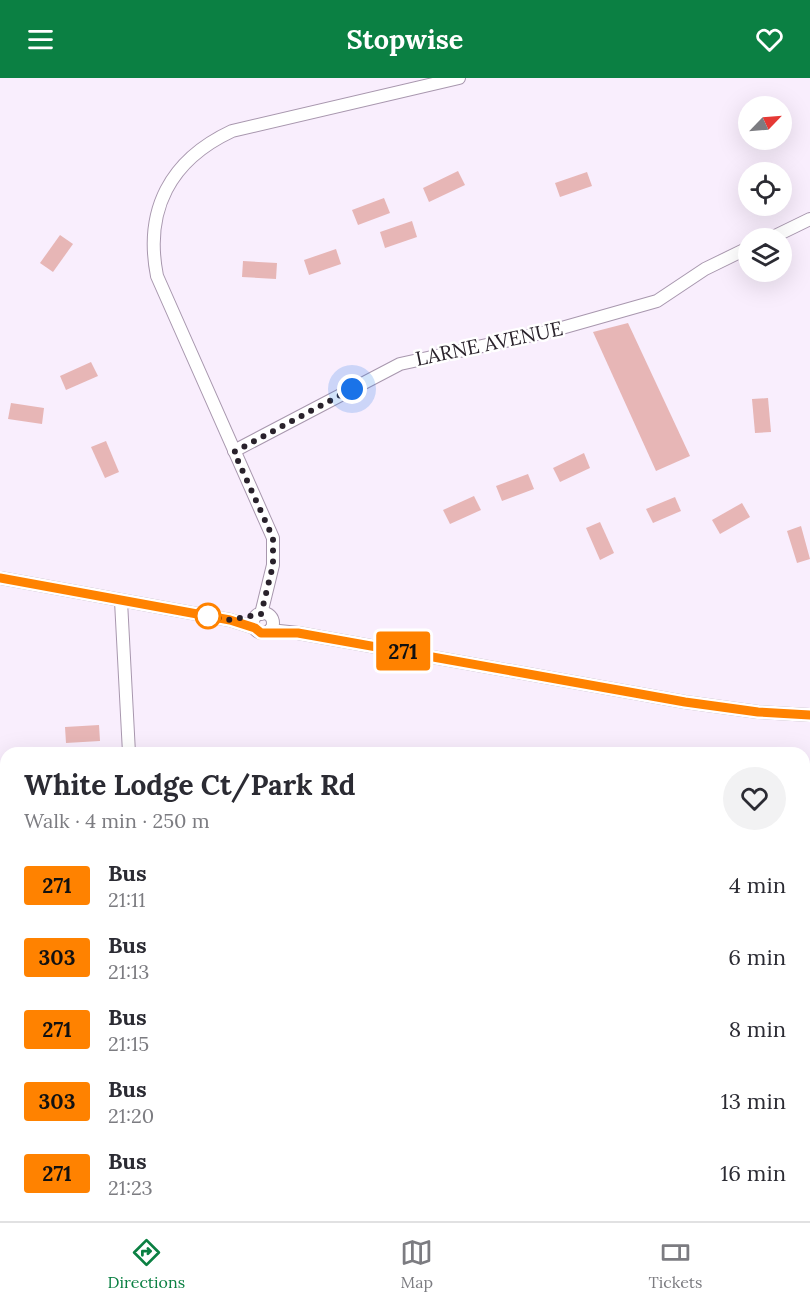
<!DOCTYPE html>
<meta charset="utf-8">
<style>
body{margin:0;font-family:Lora,serif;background:#f2f2f3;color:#2b2b33;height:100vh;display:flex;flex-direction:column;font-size:22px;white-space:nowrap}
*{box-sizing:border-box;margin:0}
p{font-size:20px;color:#7c7c81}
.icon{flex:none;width:33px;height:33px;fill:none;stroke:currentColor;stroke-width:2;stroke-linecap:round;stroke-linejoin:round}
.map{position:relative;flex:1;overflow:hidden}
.details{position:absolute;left:0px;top:669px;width:810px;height:474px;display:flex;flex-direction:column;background:#fff;border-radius:18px 18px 0 0;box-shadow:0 6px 24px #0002}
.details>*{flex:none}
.badge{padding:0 12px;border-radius:4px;font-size:21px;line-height:39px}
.needle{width:39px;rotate:65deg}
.controls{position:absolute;left:738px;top:18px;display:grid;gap:12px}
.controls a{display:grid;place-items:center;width:54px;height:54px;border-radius:50%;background:#fff;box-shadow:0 6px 24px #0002;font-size:30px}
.you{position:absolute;width:30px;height:30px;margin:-15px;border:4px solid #fff;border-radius:50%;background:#1a73e8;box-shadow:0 0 0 9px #1a73e833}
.map>.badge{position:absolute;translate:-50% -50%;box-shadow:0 0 0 3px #fff}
.round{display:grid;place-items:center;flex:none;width:63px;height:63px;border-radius:32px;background:#f2f2f3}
.summary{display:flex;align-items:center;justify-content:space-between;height:102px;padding:0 24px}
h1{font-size:28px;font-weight:700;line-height:45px}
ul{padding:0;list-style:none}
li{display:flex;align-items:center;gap:18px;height:72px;padding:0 24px}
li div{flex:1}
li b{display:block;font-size:22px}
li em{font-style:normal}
li .badge{min-width:66px;font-weight:700;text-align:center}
header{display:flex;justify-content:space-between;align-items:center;height:78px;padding:0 24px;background:#0b8043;color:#fff;font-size:27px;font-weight:700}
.tab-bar{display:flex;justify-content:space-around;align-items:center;height:84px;border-top:2px solid #e1e1e2;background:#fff;font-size:16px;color:#7c7c81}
.tab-bar a{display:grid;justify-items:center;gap:3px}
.tab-bar .active{color:#0b8043}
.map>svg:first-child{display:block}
.green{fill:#e7b6b6}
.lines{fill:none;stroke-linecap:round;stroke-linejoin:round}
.minor-casing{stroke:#a897ae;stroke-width:14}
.minor{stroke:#fff;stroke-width:12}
.line-casing{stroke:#fff;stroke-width:14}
.line{stroke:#ff8200;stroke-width:9}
.walk{stroke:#29222b;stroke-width:6;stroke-dasharray:0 10.8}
.stop-dot{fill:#fff;stroke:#ff8200;stroke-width:3}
.labels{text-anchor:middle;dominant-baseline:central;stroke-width:5;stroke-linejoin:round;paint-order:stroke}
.street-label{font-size:20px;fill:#29222b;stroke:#fff}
</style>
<header><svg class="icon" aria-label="menu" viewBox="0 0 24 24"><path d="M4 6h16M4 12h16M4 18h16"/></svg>Stopwise<svg class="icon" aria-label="heart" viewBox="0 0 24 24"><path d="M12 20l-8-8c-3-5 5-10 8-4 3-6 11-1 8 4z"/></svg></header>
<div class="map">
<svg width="810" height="1143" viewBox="0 0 810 1143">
<rect width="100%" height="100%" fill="#f9eefd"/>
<g class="green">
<polygon points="458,93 465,107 429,124 423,110"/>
<polygon points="587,94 592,108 560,119 555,105"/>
<polygon points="384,120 390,135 358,147 352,132"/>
<polygon points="412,143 417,159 385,170 380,154"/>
<polygon points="60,157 73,166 53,194 40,185"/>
<polygon points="336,171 341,186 309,197 304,182"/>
<polygon points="243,183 277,185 276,201 242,199"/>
<polygon points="628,245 690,378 656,393 593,254"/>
<polygon points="91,284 98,298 66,312 60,298"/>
<polygon points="768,320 771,354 755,355 752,321"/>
<polygon points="11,325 44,330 42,346 8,341"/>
<polygon points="106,363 119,394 105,400 91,369"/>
<polygon points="584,375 590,390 560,404 553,390"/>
<polygon points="528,396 534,411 502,423 496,408"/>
<polygon points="474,418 481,432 450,446 443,432"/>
<polygon points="675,419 681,433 653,445 646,431"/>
<polygon points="742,425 750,439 720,456 712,442"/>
<polygon points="600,444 614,475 600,482 586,450"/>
<polygon points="801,448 810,481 797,485 787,453"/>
<polygon points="99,647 100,663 66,665 65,649"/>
<polygon points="6,791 6,927 0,930 0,793"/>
<polygon points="0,1000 6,1023 6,1137 36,1137 36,1143 0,1143"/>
<polygon points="694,1137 734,1137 733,1143 693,1142"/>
</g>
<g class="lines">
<g class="minor-casing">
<g id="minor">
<polyline points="771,160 810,141"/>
<polyline points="234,373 400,286 551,253 657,223 705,191 748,170"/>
<polyline points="0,500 230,542 255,550"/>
<polyline points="121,523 129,675"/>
<circle cx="263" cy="545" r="10"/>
<path d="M261 536 273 487V460L157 198C144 132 170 82 232 53L459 0"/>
<polyline points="270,552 298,555 685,624 758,634 810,637"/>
<polyline points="804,931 810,931"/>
<polyline points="278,1137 283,1143"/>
<polyline points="416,1143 423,1137"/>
</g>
</g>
<use href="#minor" class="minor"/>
</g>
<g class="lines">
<g class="line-casing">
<polyline id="line" points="0,500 230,542 255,550 261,555 298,555 685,624 758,634 810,637"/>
</g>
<use href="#line" class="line"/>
<polyline class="walk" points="208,538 230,542 261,536 273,487 273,460 234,374 352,311"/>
</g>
<circle class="stop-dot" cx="208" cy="538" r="12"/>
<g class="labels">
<g class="street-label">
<text transform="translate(489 265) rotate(-12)">LARNE AVENUE</text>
</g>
</g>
</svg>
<div class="controls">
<a><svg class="needle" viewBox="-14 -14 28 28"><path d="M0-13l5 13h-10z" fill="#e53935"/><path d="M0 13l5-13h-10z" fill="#7c7c81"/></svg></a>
<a><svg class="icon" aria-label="locate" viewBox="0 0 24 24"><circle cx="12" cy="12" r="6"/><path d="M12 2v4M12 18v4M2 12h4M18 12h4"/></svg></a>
<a><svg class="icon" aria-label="layers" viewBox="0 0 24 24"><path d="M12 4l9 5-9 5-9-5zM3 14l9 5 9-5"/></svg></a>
</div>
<div class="you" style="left:352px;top:311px"></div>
<b class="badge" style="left:403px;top:573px;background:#ff8200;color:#111">271</b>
<section class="details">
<div class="summary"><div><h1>White Lodge Ct/Park Rd</h1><p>Walk · 4 min · 250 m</p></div><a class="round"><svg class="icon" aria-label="heart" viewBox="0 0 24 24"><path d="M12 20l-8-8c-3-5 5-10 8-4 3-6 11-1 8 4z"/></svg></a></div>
<ul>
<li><span class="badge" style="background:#ff8200;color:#111">271</span><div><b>Bus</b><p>21:11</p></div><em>4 min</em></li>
<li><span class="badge" style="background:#ff8200;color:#111">303</span><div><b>Bus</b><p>21:13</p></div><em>6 min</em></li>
<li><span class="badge" style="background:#ff8200;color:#111">271</span><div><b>Bus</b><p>21:15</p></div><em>8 min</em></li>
<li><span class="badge" style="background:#ff8200;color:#111">303</span><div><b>Bus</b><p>21:20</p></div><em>13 min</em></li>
<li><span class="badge" style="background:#ff8200;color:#111">271</span><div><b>Bus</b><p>21:23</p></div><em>16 min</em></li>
</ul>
</section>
</div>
<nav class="tab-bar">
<a class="active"><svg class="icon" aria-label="directions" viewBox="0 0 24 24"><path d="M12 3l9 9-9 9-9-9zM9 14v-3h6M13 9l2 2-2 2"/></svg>Directions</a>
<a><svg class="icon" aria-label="map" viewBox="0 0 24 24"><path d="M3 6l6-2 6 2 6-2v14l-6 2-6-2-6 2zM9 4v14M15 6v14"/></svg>Map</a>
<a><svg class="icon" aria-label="tickets" viewBox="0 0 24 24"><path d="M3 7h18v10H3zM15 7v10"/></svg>Tickets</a>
</nav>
